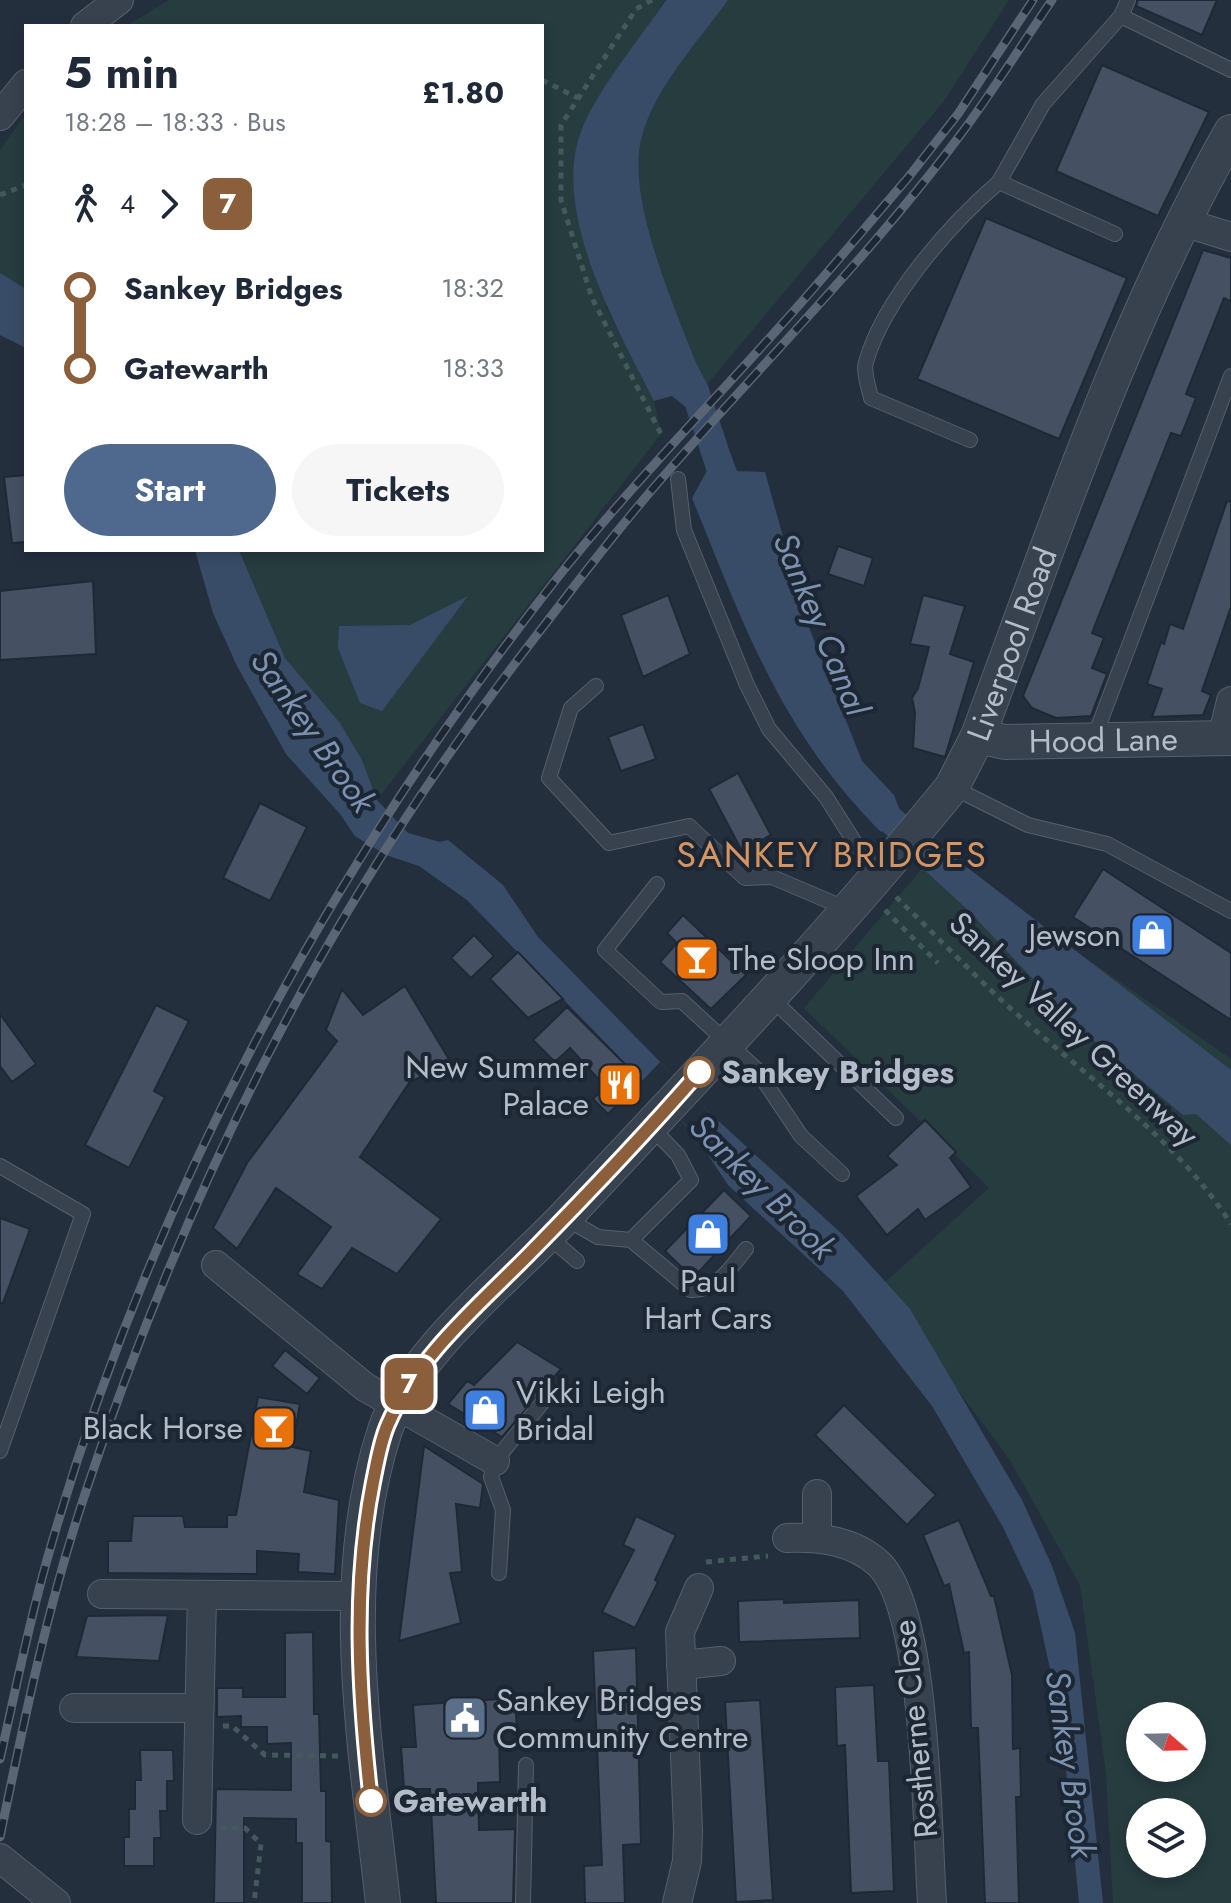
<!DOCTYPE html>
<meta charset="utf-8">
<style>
body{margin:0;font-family:Jost,sans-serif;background:#f6f6f7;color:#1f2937;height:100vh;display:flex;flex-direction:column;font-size:30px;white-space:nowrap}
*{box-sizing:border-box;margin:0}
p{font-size:26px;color:#747a83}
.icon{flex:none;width:44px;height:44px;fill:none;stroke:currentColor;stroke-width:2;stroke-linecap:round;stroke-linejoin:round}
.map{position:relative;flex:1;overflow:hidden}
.sheet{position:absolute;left:24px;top:24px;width:520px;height:528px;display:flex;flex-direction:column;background:#fff;border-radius:0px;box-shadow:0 4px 12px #0003}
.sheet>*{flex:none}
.badge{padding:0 16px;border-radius:12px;font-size:28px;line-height:52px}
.needle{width:52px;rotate:110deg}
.controls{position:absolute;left:1126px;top:1702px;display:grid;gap:16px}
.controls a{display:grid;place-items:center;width:80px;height:80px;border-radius:50%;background:#fff;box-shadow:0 4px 12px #0003;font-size:40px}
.map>.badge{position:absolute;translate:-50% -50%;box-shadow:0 0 0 4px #fff}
.legs{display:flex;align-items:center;gap:12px;height:88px;padding:0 40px;font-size:26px}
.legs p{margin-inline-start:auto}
.head{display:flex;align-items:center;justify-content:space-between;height:136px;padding:0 40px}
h1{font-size:44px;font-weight:700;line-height:60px}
.cta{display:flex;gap:16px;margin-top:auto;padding:16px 40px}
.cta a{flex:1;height:92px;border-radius:48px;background:#4f688e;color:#fff;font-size:32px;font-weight:700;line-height:92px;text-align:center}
.cta a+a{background:#f6f6f7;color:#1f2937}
ul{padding:0 40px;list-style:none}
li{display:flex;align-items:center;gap:28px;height:80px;font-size:30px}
li i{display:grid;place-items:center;width:12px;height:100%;margin:0 10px;background:currentColor}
li i::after{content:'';width:20px;height:20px;margin:-10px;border:6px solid;border-radius:50%;background:#fff}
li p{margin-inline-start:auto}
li:first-child i{background:linear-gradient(#0000 50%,currentColor 0)}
li:last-child i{background:linear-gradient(currentColor 50%,#0000 0)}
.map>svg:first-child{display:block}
.green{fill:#263c3f;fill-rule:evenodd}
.water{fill:#394c67}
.pier{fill:#242f3e}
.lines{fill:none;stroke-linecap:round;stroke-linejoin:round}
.canal{stroke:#394c67;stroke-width:28}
.building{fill:#455162;stroke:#1f2835;stroke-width:2}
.service-casing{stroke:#565f6c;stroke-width:16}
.minor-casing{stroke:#565f6c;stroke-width:30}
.tertiary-casing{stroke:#565f6c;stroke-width:36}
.path{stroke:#44595c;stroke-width:5;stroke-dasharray:6 6;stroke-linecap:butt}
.service{stroke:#38414e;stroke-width:14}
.minor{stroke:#38414e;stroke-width:28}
.tertiary{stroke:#38414e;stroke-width:34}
.rail-casing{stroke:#5a6575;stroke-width:9}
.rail{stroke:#1d2633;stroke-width:6;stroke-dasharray:18;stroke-linecap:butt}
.line-1-casing{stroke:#fff;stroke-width:18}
.line-1{stroke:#8b5e3c;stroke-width:12}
.stop-1-dot{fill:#fff;stroke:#8b5e3c;stroke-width:4}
.labels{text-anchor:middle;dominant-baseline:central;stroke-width:8;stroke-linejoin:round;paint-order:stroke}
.street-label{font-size:32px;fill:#b4bcc9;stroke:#1d2633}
.poi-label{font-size:32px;fill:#b4bcc9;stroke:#1d2633;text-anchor:end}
.stop-label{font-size:32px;font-weight:bold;fill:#b4bcc9;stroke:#1d2633;text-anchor:start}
.water-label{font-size:34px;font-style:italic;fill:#7c92b1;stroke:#1d2633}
.quarter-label{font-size:36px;letter-spacing:2px;fill:#d59563;stroke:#1d2633}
</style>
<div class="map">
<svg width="1231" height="1903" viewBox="0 0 1231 1903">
<rect width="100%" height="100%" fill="#242f3e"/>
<g class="green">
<polygon points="169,0 665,0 582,128 606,307 654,401 661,434 377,800 362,760 340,723 285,658 239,550 542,550 542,26 126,26"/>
<path d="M728 0H1009L944 101 705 387C682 322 626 207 641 140 653 89 698 42 728 0Z"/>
<polygon points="26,114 26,289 0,273 0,150"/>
<path d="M935 853 1231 1059V1903H1113L1106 1774 1080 1585 1008 1457 880 1287 989 1188 804 1008ZM1140 1716H1192V1768H1140ZM1140 1812H1192V1864H1140Z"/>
</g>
<g class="water">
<path d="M666 0H728C698 42 653 89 641 140 626 207 682 322 705 387L687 408 672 396 654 401C618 330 549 210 582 129 597 90 642 36 666 0Z"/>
<polygon points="0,273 26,289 26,348 0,335"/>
<path d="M722 432 737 471 765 472 806 620 862 761 894 795 900 811 881 832C781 732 744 626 692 498L708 469 701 452Z"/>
<polygon points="195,550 239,550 285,658 340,723 362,760 377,800 408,833 440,842 448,840 503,885 538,937 712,1115 843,1235 910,1309 1022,1500 1052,1566 1075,1633 1103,1903 1079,1903 1061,1719 1033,1591 1003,1527 932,1406 843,1291 728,1185 695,1135 467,900 419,866 386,855 355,836 340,814 286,754 237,666 213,613"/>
<polygon points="468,596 382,711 360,703 338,648 339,626 410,625"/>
<polygon points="938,845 1231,1070 1231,1145 1196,1114 1183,1115 1081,1030 969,911 920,866"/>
</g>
<polygon class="pier" points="660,1062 712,1115 696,1135 642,1081"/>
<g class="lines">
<g class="canal">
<polyline points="681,365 695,391 724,479"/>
<polyline points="867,791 883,813 957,879"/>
</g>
</g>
<g class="building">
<polygon points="1138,0 1217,0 1202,35 1136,6"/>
<polygon points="1102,65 1209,112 1158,216 1056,171"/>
<polygon points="986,218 1127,278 1059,439 917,379"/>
<polygon points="1203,250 1231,258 1231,301 1224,298 1186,394 1196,398 1181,436 1171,433 1092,633 1104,638 1092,668 1107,674 1091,716 1056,718 1032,708 1023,696"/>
<polygon points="26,475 26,542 12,543 4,477"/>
<polygon points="1227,501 1231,502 1231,607 1202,691 1211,695 1203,715 1152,717 1162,689 1147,684 1161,642 1164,644 1170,624 1183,629"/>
<polygon points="838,546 873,558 864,586 828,574"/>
<polygon points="93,581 96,654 0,660 0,591"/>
<polygon points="668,595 690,654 643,677 621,615"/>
<polygon points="923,595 965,606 950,654 974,662 945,757 913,748 915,713 912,698 918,688 929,647 910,644"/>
<polygon points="643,724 656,759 621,771 608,737"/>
<polygon points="738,773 771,835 742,851 709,789"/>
<polygon points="260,803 307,827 270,901 223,878"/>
<polygon points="1103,869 1231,953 1231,1020 1073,917"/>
<polygon points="683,915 746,975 711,1009 660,962 677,943 667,933"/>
<polygon points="474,935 494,956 471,978 451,958"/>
<polygon points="518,952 563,999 528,1018 490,979"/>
<polygon points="405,986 450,1061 409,1083 360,1157 441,1219 397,1274 352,1248 322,1289 297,1274 331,1227 276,1188 237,1249 213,1228 247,1163 337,1041 326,1030 342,989 363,1015"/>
<polygon points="156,1005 189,1021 154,1091 165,1097 129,1168 85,1145"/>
<polygon points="567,1007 642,1081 608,1114 593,1099 602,1090 599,1086 602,1083 570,1048 555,1062 533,1040"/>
<polygon points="0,1014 36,1064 12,1082 0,1066"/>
<polygon points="925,1120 956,1152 950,1158 971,1187 925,1220 918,1209 887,1235 856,1196 897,1165 887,1156"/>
<polygon points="724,1190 751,1216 693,1278 665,1251"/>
<polygon points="0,1218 30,1229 3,1303 0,1303"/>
<polygon points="517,1342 561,1369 502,1437 448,1404 467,1381 474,1385"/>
<polygon points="285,1350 320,1378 307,1394 272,1366"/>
<polygon points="258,1397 300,1404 292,1447 311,1451 304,1492 339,1500 335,1574 298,1572 299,1554 257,1551 257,1574 108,1573 108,1541 131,1541 133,1516 183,1516 185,1527 227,1527 227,1515 236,1515"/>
<polygon points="844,1405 936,1495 907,1525 815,1435"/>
<polygon points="424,1446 483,1484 480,1508 456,1504 462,1572 450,1573 461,1623 399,1641"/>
<polygon points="636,1516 676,1535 655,1580 658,1582 635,1628 602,1612 634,1550 623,1545"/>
<polygon points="959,1520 991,1596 994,1596 1012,1675 1013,1749 1020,1748 1021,1797 1016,1797 1019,1903 985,1903 978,1728 971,1728 969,1652 964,1653 949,1584 944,1586 923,1535"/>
<polygon points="784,1599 784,1603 859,1600 860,1638 739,1642 738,1601"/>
<polygon points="168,1615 159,1661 76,1657 87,1616"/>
<polygon points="313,1632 314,1714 319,1714 321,1791 326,1791 326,1841 331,1842 332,1903 302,1903 302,1843 296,1843 296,1819 244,1818 244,1903 214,1903 216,1789 291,1790 291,1743 267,1744 267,1727 241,1727 241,1716 217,1717 217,1688 243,1688 243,1697 285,1697 285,1633"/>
<polygon points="636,1648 641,1844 623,1845 625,1903 585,1903 584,1866 602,1865 593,1651"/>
<polygon points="874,1685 878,1761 889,1761 894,1891 851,1893 845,1745 837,1746 835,1687"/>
<polygon points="515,1698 517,1731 499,1732 500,1782 478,1783 479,1830 515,1829 513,1903 436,1903 430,1789 404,1789 401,1747 416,1747 413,1705"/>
<polygon points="760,1700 773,1900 736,1902 725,1702"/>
<polygon points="140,1750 173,1750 174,1781 167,1781 167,1811 160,1811 161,1838 154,1838 154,1866 124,1866 124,1837 129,1837 129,1809 135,1809 135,1780 141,1780"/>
</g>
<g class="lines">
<g class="service-casing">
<g id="service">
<polyline points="1121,16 1128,0"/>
<polyline points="1115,234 999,182 1043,104 1121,16 1231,70"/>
<path d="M970 440 871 398C869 388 863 372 866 362 884 299 950 224 999 182"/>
<polyline points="678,479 684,530 747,685 769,729 826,797 876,876"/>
<polyline points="596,686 571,708 549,778 609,843 689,826 745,878 772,877 845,908"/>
<polyline points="1094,738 1231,376"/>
<polyline points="952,787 1028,825 1107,844 1231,911"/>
<polyline points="657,884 605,950 661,1002 682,1001 756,1069 801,1136 842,1174"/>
<polyline points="769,996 896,1118"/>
<polyline points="0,1166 83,1214 0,1451"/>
<path d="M565 1218 598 1237 631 1240 691 1290C717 1291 731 1267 746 1249"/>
<polyline points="548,1236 577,1261"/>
<polyline points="631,1240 691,1180 678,1155 650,1126"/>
<polyline points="499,1573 503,1510 491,1477 495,1461 546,1398"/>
<polyline points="523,1903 526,1765"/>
</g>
</g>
<g class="minor-casing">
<g id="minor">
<polyline points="85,26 119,0"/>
<polyline points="0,116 26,84"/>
<polyline points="1183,222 1231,237"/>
<polyline points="1222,738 1231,701"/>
<polyline points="216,1265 365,1387 495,1461"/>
<polyline points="817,1537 817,1494"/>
<path d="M787 1538C820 1537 853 1540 879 1564 927 1610 927 1831 932 1903"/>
<polyline points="102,1594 360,1596"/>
<polyline points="681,1665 721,1661"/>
<polyline points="74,1708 197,1708"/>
<polyline points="197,1820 202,1595"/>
<polyline points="0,1858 56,1903"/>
<polyline points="677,1903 687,1861 688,1830 680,1632 699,1588"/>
</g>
</g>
<g class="tertiary-casing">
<g id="tertiary">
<path id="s1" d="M978 736 1005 742 1231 738"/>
<path id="s2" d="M383 1903C366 1748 335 1582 385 1430 411 1353 510 1275 566 1216 697 1076 831 936 952 787L978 736C1055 530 1122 325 1231 132"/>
</g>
</g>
<g class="path">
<polyline points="652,0 636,9 561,125 561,200 592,298 661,434"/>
<polyline points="542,80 578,98"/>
<polyline points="0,195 26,185"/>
<path d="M896 897C937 936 976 978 1019 1016 1092 1081 1178 1141 1231 1224"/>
<polyline points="885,910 938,963"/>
<polyline points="706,1562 768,1556"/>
<polyline points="223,1726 232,1726 265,1755 338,1756"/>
<polyline points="220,1828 245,1828 261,1844 254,1903"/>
</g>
<use href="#service" class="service"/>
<use href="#minor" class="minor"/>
<use href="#tertiary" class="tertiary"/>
<g class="rail-casing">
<g id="rail">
<path d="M0 1759C15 1693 28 1626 47 1560 148 1202 328 869 558 577 631 485 714 401 792 313 831 269 869 223 907 179L958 114 1033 0"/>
<path d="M0 1837C24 1721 48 1603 86 1491 188 1185 326 909 523 653 573 588 623 521 678 460 773 353 876 248 961 134 993 91 1022 44 1052 0"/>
</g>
</g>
<use href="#rail" class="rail"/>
</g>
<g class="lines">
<g class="line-1-casing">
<path id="line-1" d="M371 1801C359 1695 352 1588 373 1482 377 1463 380 1442 388 1424 418 1355 479 1305 530 1253 588 1194 645 1134 699 1072"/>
</g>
<use href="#line-1" class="line-1"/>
</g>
<defs>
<g id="shop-square" transform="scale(2.3)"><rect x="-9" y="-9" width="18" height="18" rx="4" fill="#3f7fe0" stroke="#1d2633"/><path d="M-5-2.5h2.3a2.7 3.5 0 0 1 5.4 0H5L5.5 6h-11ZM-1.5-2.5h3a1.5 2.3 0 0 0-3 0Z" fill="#fff"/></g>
<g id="bar-square" transform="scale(2.3)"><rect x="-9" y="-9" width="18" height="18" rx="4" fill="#e8710a" stroke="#1d2633"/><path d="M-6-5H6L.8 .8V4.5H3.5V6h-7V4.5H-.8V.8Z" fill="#fff"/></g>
<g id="restaurant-square" transform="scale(2.3)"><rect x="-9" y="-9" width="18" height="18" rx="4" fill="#e8710a" stroke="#1d2633"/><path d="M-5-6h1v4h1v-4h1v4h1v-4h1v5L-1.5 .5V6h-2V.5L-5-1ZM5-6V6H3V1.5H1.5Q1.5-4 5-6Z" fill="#fff"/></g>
<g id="civic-square" transform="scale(2.3)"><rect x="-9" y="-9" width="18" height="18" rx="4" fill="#5c6f8a" stroke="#1d2633"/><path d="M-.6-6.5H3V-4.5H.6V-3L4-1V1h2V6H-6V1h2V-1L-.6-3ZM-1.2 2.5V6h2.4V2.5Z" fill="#fff"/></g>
</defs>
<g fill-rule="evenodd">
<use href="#shop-square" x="1152" y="935"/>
<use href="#bar-square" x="697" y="959"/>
<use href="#restaurant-square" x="620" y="1085"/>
<use href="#shop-square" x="708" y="1234"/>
<use href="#shop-square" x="485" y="1410"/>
<use href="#bar-square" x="274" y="1428"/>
<use href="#civic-square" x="465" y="1718"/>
</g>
<g class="stop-1-dot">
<circle cx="699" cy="1072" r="14"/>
<circle cx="371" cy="1801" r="14"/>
</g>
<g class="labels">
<g class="street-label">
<text stroke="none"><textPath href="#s2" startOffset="1492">Liverpool Road</textPath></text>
<text stroke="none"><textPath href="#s1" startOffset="126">Hood Lane</textPath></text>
<text transform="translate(1074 1029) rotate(43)">Sankey Valley Greenway</text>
<text transform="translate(915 1729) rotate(-96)">Rostherne Close</text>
</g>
<g class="poi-label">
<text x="1121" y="935">Jewson</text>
<text x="728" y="959" text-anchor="start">The Sloop Inn</text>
<text x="589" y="1067">New Summer<tspan x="589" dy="37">Palace</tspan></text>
<text x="708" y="1281" text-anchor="middle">Paul<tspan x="708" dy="37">Hart Cars</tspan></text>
<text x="516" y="1392" text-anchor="start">Vikki Leigh<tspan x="516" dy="37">Bridal</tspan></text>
<text x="243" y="1428">Black Horse</text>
<text x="496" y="1700" text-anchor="start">Sankey Bridges<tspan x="496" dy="37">Community Centre</tspan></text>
</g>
<g class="stop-label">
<text x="721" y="1072">Sankey Bridges</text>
<text x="393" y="1801">Gatewarth</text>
</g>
<g class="water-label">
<text transform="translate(821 624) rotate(67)">Sankey Canal</text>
<text transform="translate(313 731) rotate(55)">Sankey Brook</text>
<text transform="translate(762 1187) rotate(45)">Sankey Brook</text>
<text transform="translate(1070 1764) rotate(82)">Sankey Brook</text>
</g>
<g class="quarter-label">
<text x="832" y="854">SANKEY BRIDGES</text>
</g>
</g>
</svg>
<div class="controls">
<a><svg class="needle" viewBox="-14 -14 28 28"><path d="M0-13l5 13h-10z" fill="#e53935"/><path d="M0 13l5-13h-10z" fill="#747a83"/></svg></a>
<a><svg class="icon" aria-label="layers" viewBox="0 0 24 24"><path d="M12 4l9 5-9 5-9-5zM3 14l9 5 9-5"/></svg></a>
</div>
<b class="badge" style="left:409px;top:1384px;background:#8b5e3c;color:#fff">7</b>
<section class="sheet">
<div class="head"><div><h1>5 min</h1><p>18:28 – 18:33 · Bus</p></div><b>£1.80</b></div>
<div class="legs"><svg class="icon" aria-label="walk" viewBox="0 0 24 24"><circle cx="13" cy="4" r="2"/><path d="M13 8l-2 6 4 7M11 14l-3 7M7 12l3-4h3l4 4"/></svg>4<svg class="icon" aria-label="forward" viewBox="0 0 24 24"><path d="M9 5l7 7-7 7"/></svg><b class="badge" style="background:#8b5e3c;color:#fff">7</b></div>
<ul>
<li><i style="color:#8b5e3c"></i><b>Sankey Bridges</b><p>18:32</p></li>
<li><i style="color:#8b5e3c"></i><b>Gatewarth</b><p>18:33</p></li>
</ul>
<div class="cta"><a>Start</a><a>Tickets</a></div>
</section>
</div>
